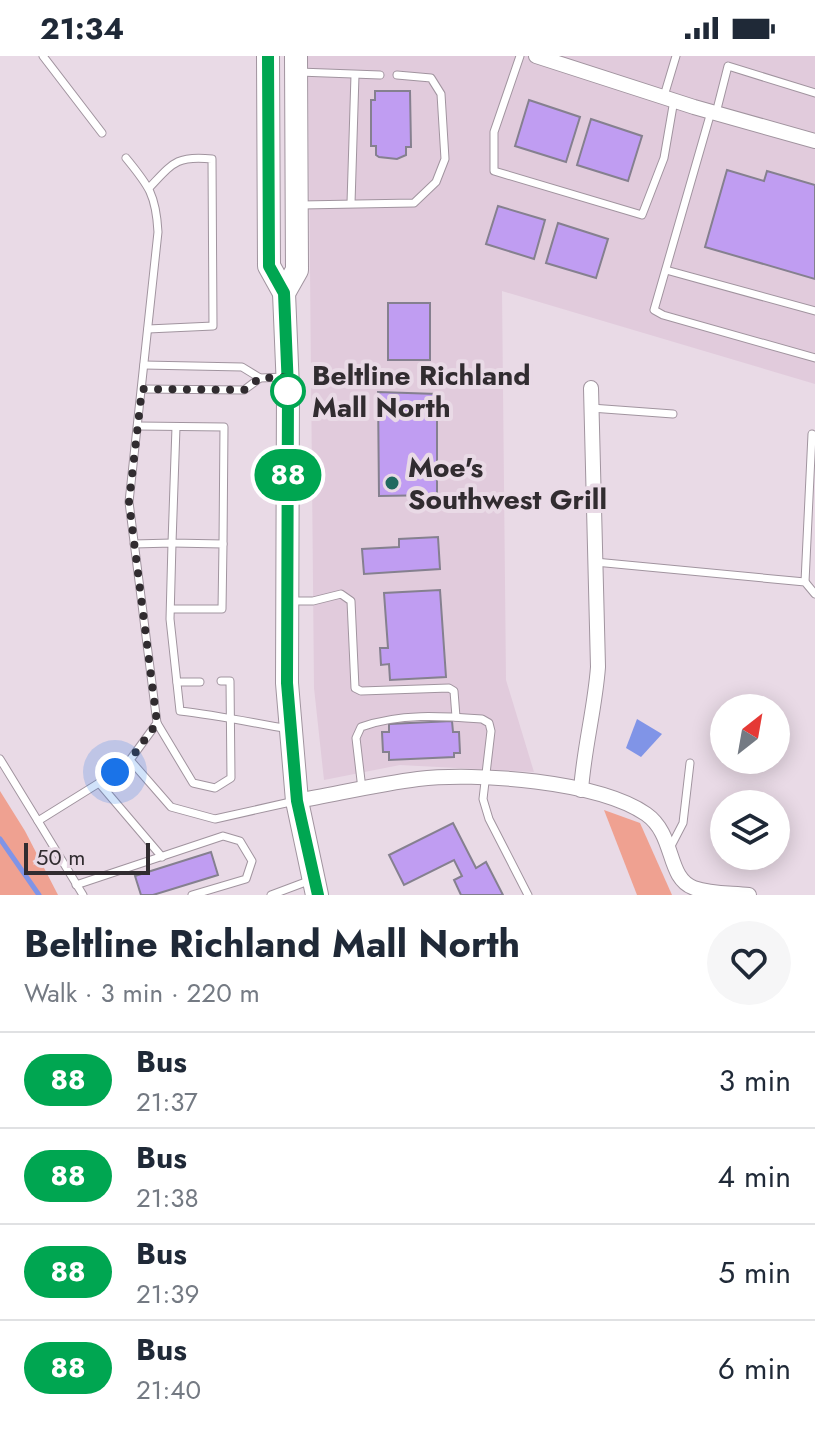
<!DOCTYPE html>
<meta charset="utf-8">
<style>
body{margin:0;font-family:Jost,sans-serif;background:#f6f6f7;color:#1f2937;height:100vh;display:flex;flex-direction:column;font-size:30px;white-space:nowrap}
*{box-sizing:border-box;margin:0}
p{font-size:26px;color:#747a83}
.icon{flex:none;width:44px;height:44px;fill:none;stroke:currentColor;stroke-width:2;stroke-linecap:round;stroke-linejoin:round}
.map{position:relative;height:839px;overflow:hidden}
.drawer{display:flex;flex-direction:column;background:#fff;flex:1}
.drawer>*{flex:none}
.badge{padding:0 16px;border-radius:26px;font-size:28px;line-height:52px}
.needle{width:52px;rotate:31deg}
.controls{position:absolute;left:710px;top:638px;display:grid;gap:16px}
.controls a{display:grid;place-items:center;width:80px;height:80px;border-radius:50%;background:#fff;box-shadow:0 4px 20px #0003;font-size:40px}
.scale{position:absolute;left:24px;bottom:20px;width:126px;box-sizing:border-box;padding-left:8px;border:4px solid #312c30;border-top:0;font-size:22px;line-height:28px;white-space:nowrap;color:#312c30;-webkit-text-stroke:6px #e9dae6;paint-order:stroke}
.you{position:absolute;width:40px;height:40px;margin:-20px;border:6px solid #fff;border-radius:50%;background:#1a73e8;box-shadow:0 0 0 12px #1a73e833}
.map>.badge{position:absolute;translate:-50% -50%;box-shadow:0 0 0 4px #fff}
.round{display:grid;place-items:center;flex:none;width:84px;height:84px;border-radius:42px;background:#f6f6f7}
.summary{display:flex;align-items:center;justify-content:space-between;height:136px;padding:0 24px}
h1{font-size:38px;font-weight:700;line-height:60px}
ul{padding:0;list-style:none}
li{display:flex;align-items:center;gap:24px;height:96px;padding:0 24px;border-top:2px solid #e0e1e3}
li div{flex:1}
li b{display:block;font-size:30px}
li em{font-style:normal}
li .badge{min-width:88px;font-weight:700;text-align:center}
.status{display:flex;justify-content:space-between;align-items:center;height:56px;padding:0 40px;background:#fff;direction:ltr}
.status svg{height:22px;fill:currentColor}
.map>svg:first-child{display:block}
.built{fill:#e1cbdc}
.green{fill:#efa191}
.water{fill:#8094e7}
.lines{fill:none;stroke-linecap:round;stroke-linejoin:round}
.stream{stroke:#8094e7;stroke-width:5}
.building{fill:#c09df2;stroke:#85808f;stroke-width:2}
.lane-casing{stroke:#a1949f;stroke-width:9}
.street-casing{stroke:#a1949f;stroke-width:16}
.primary-casing{stroke:#a1949f;stroke-width:24}
.lane{stroke:#fff;stroke-width:7}
.street{stroke:#fff;stroke-width:14}
.primary{stroke:#fff;stroke-width:22}
.line-casing{stroke:#fff;stroke-width:18}
.line{stroke:#00a651;stroke-width:12}
.walk{stroke:#312c30;stroke-width:8;stroke-dasharray:0 14.4}
.stop-dot{fill:#fff;stroke:#00a651;stroke-width:4}
.poi-dot{fill:#216a60;stroke:#e9dae6;stroke-width:3}
.labels{text-anchor:middle;dominant-baseline:central;stroke-width:8;stroke-linejoin:round;paint-order:stroke}
.stop-label{font-size:28px;font-weight:bold;fill:#312c30;stroke:#e9dae6;text-anchor:start}
.poi-label{font-size:28px;font-weight:bold;fill:#312c30;stroke:#e9dae6;text-anchor:start}
</style>
<div class="status"><b>21:34</b><svg viewBox="0 0 49 12"><path d="M0 12V9h3v3zM5 12V6h3v6zM10 12V3h3v9zM15 12V0h3v12zM26 1h20v11H26zM47 4h2v5h-2z"/></svg></div>
<div class="map">
<svg width="815" height="839" viewBox="0 0 815 839">
<rect width="100%" height="100%" fill="#e9dae6"/>
<polygon class="built" points="308,0 815,0 815,328 502,235 506,624 534,716 400,709 324,724 314,632"/>
<g class="green">
<polygon points="0,735 25,775 58,839 0,839"/>
<polygon points="604,754 640,767 672,839 637,839"/>
</g>
<polygon class="water" points="637,663 662,678 641,701 626,692"/>
<g class="lines">
<polyline class="stream" points="0,783 39,839"/>
</g>
<g class="building">
<polygon points="375,35 410,35 411,91 406,91 406,99 397,103 379,101 376,99 376,90 371,90 371,44 375,44"/>
<polygon points="529,44 580,61 566,106 515,90"/>
<polygon points="591,63 642,80 628,125 577,109"/>
<polygon points="727,114 764,125 767,115 815,129 815,223 705,191"/>
<polygon points="498,150 545,164 534,203 486,188"/>
<polygon points="558,167 608,183 596,222 546,207"/>
<rect x="388" y="247" width="42" height="57"/>
<polygon points="378,336 437,338 437,439 379,440"/>
<polygon points="438,481 440,513 364,518 362,493 399,491 399,483"/>
<polygon points="440,534 446,621 390,624 389,608 381,609 380,592 388,592 384,537"/>
<polygon points="452,665 453,676 459,676 460,697 454,697 454,701 389,704 389,696 383,696 382,676 389,676 389,668"/>
<polygon points="453,767 476,812 486,806 503,839 461,839 454,824 462,820 454,804 404,829 389,799"/>
<polygon points="211,796 218,819 153,839 141,839 135,820"/>
</g>
<g class="lines">
<g class="lane-casing">
<g id="lane">
<polyline points="43,0 102,77"/>
<polyline points="520,0 494,76 494,115 642,159 664,102 674,44"/>
<polyline points="299,16 380,19"/>
<polyline points="664,40 676,0"/>
<polyline points="711,56 654,254 663,259 815,302"/>
<polyline points="716,57 728,10 815,37"/>
<path d="M126 102C149 130 156 139 158 176L129 446 157 667 130 704 171 751 215 763 295 745"/>
<polyline points="351,147 355,19"/>
<polyline points="301,149 414,147 436,126 445,103 441,38 431,22 397,19"/>
<polyline points="666,214 815,255"/>
<path d="M148 273 213 270 212 103C176 99 172 108 149 132"/>
<polyline points="144,309 242,311 260,322 285,321"/>
<polyline points="142,333 244,334 260,322"/>
<polyline points="591,352 673,358"/>
<polyline points="138,370 224,371 223,488"/>
<path d="M134 488 172 487 170 563 180 655C217 659 253 667 289 673"/>
<polyline points="595,506 805,526 815,538"/>
<polyline points="805,526 812,378"/>
<polyline points="290,545 313,545 341,538 351,545 355,632 361,635 449,632 454,635 456,661"/>
<polyline points="172,553 222,553 223,488 172,487 176,371"/>
<polyline points="177,626 200,626"/>
<polyline points="157,667 193,727 215,732 231,722 230,625 221,625"/>
<polyline points="0,703 38,765"/>
<polyline points="99,727 162,801"/>
<path d="M362 733 356 682 361 671C400 657 441 660 482 663L489 667 491 675 483 743 489 763 528 839"/>
<polyline points="670,792 683,767 690,707"/>
<polyline points="76,829 223,780 240,785 252,805 246,823 192,839"/>
<polyline points="83,839 38,765 99,727 130,704"/>
<polyline points="271,839 311,824"/>
</g>
</g>
<g class="street-casing">
<g id="street">
<polyline points="536,0 694,51 815,85"/>
<path d="M581 734C584 692 595 652 598 611L591 332"/>
<path d="M297 745C337 738 378 728 418 723 476 716 598 725 646 758 676 779 666 822 694 832 711 838 731 837 749 839"/>
</g>
</g>
<g class="primary-casing">
<g id="primary">
<polyline points="268,0 269,210 284,237 288,333 287,627 297,745 317,839"/>
<polyline points="284,237 297,214 296,0"/>
</g>
</g>
<use href="#lane" class="lane"/>
<use href="#street" class="street"/>
<use href="#primary" class="primary"/>
</g>
<g class="lines">
<g class="line-casing">
<polyline id="line" points="268,0 269,210 284,237 288,333 287,627 297,745 318,839"/>
</g>
<use href="#line" class="line"/>
<polyline class="walk" points="115,716 130,704 157,667 129,446 142,333 244,334 260,322 287,321 288,335"/>
</g>
<circle class="stop-dot" cx="288" cy="335" r="16"/>
<circle class="poi-dot" cx="392" cy="427" r="8"/>
<g class="labels">
<g class="stop-label">
<text x="312" y="319">Beltline Richland<tspan x="312" dy="32">Mall North</tspan></text>
</g>
<g class="poi-label">
<text x="408" y="411">Moe's<tspan x="408" dy="32">Southwest Grill</tspan></text>
</g>
</g>
</svg>
<div class="controls">
<a><svg class="needle" viewBox="-14 -14 28 28"><path d="M0-13l5 13h-10z" fill="#e53935"/><path d="M0 13l5-13h-10z" fill="#747a83"/></svg></a>
<a><svg class="icon" aria-label="layers" viewBox="0 0 24 24"><path d="M12 4l9 5-9 5-9-5zM3 14l9 5 9-5"/></svg></a>
</div>
<div class="scale">50 m</div>
<div class="you" style="left:115px;top:716px"></div>
<b class="badge" style="left:288px;top:419px;background:#00a651;color:#fff">88</b>
</div>
<section class="drawer">
<div class="summary"><div><h1>Beltline Richland Mall North</h1><p>Walk · 3 min · 220 m</p></div><a class="round"><svg class="icon" aria-label="heart" viewBox="0 0 24 24"><path d="M12 20l-8-8c-3-5 5-10 8-4 3-6 11-1 8 4z"/></svg></a></div>
<ul>
<li><span class="badge" style="background:#00a651;color:#fff">88</span><div><b>Bus</b><p>21:37</p></div><em>3 min</em></li>
<li><span class="badge" style="background:#00a651;color:#fff">88</span><div><b>Bus</b><p>21:38</p></div><em>4 min</em></li>
<li><span class="badge" style="background:#00a651;color:#fff">88</span><div><b>Bus</b><p>21:39</p></div><em>5 min</em></li>
<li><span class="badge" style="background:#00a651;color:#fff">88</span><div><b>Bus</b><p>21:40</p></div><em>6 min</em></li>
</ul>
</section>
